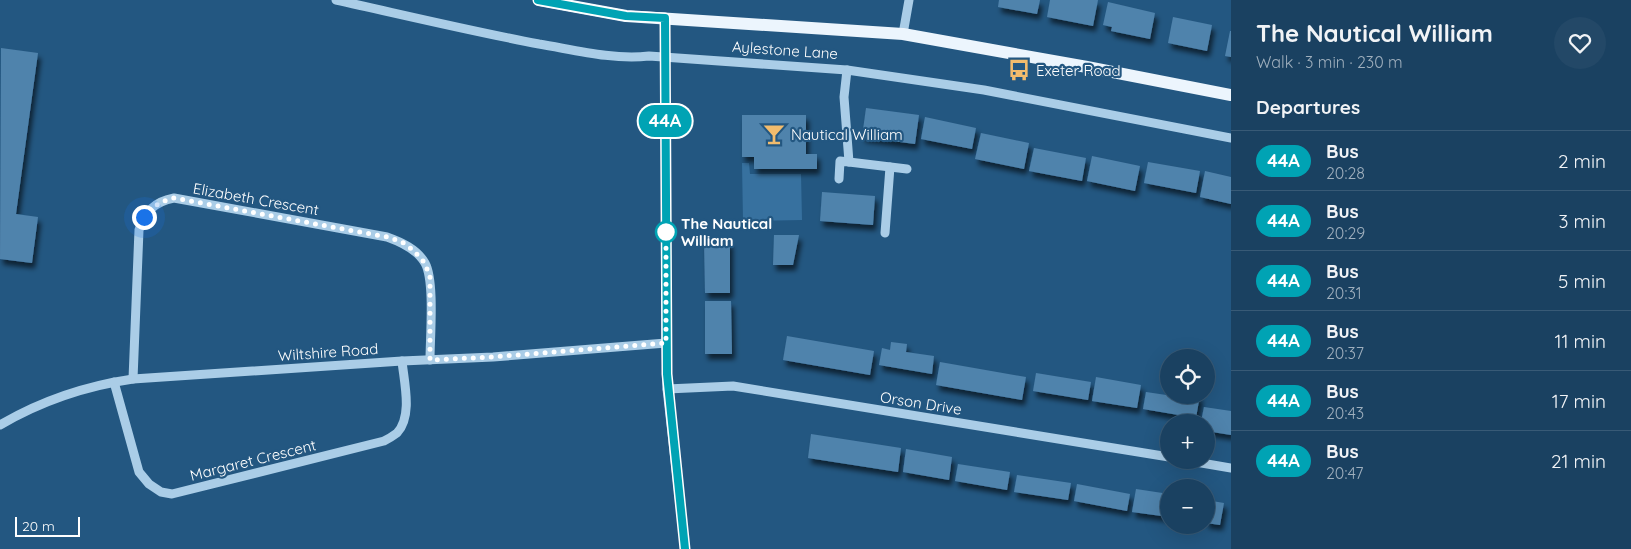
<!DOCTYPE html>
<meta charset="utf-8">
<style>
body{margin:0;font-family:Quicksand,sans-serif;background:#234867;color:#f1f3f6;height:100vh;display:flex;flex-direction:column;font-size:19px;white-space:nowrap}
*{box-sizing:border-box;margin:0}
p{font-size:16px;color:#9fafbd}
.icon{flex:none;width:28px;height:28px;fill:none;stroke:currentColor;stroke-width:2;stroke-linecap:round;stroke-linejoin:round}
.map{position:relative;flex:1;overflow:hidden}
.drawer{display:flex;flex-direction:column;background:#1a4161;width:400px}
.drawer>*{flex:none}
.badge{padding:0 10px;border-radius:16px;font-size:18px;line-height:32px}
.tools{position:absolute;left:1160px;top:349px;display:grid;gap:10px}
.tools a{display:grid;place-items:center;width:55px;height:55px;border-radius:50%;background:#1a4161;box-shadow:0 5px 20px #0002,0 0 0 1px #385a76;font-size:25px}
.scale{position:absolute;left:15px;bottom:12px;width:65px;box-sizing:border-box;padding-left:5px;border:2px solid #fff;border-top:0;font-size:14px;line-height:18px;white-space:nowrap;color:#fff;-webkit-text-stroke:4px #235781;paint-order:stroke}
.you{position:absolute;width:25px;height:25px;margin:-12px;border:4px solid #fff;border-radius:50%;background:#1a73e8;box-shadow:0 0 0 8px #1a73e833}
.map>.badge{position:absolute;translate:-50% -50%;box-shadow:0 0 0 2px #fff}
h2{padding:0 25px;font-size:19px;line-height:45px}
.round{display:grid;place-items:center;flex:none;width:52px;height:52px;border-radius:26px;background:#234867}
.overview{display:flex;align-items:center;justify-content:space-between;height:85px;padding:0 25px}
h1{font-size:24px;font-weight:800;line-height:38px}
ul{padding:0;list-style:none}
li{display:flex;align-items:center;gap:15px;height:60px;padding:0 25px;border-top:1px solid #385a76}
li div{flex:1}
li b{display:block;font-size:19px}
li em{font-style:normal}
li .badge{min-width:55px;font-weight:700;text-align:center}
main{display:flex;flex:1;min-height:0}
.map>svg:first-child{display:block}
.green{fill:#37719f}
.building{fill:#5083ac;filter:url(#shadow)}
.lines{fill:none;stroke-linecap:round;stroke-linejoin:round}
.minor{stroke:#aacde7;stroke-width:9}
.major{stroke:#ecf5fd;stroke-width:12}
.line-casing{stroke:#fff;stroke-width:11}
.line{stroke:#00a3b4;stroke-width:8}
.walk{stroke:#fff;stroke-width:5;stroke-dasharray:0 9}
.stop-dot{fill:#fff;stroke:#00a3b4;stroke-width:2.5}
.labels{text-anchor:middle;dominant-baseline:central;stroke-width:4.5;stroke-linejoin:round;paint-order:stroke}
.street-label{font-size:15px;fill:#fff;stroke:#235781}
.poi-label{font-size:15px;fill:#fff;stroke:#235781;text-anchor:start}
.stop-label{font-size:15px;font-weight:bold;fill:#fff;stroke:#235781;text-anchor:start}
</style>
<main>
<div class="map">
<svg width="1231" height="549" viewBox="0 0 1231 549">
<defs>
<filter id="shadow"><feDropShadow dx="3" dy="5.5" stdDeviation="2.5" flood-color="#0009"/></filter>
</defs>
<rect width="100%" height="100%" fill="#235781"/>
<polygon class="green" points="742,163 749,163 750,174 801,174 802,220 743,221"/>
<g class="building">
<polygon points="999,0 1040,0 1037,14 998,7"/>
<polygon points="1050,0 1098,0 1093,26 1047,17"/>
<polygon points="1108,2 1155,13 1150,39 1111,31 1112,27 1103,25"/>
<polygon points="1173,17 1212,25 1207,51 1168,43"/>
<polygon points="1230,31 1231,31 1231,57 1225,56"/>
<polygon points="1,48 38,53 16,214 38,217 32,263 0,259"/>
<polygon points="866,108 919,115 915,144 862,137"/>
<polygon points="742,115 806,115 806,154 817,154 817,169 754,169 754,157 742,157"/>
<polygon points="925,117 976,128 972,149 921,139"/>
<polygon points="981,133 1029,143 1024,169 975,159"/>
<polygon points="1034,148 1086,158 1082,181 1029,171"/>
<polygon points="1092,156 1140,166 1135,191 1087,181"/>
<polygon points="1148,162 1200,171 1196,193 1144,183"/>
<polygon points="1205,171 1231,177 1231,204 1200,197"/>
<polygon points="822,192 875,196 873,225 820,221"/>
<polygon points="774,235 799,235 793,265 773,265"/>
<polygon points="704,241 730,241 730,293 705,293"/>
<polygon points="705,301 731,301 732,354 705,354"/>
<polygon points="787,336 874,351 870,375 783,360"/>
<polygon points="891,342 907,344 906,352 934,356 932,374 879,365 882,348 890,350"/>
<polygon points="940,362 1026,377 1022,400 936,385"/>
<polygon points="1036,373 1091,382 1088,400 1033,391"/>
<polygon points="1096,377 1141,385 1137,408 1092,401"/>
<polygon points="1146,392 1173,396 1200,395 1196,418 1143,409"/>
<polygon points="1204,407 1231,411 1231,435 1206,431 1206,422 1201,422"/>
<polygon points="811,434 901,448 898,472 808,458"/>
<polygon points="906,449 952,457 949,480 903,472"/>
<polygon points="958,464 1010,472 1007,490 955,481"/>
<polygon points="1017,475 1071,483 1068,500 1014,492"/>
<polygon points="1077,484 1130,494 1127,511 1074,501"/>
<polygon points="1136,489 1169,494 1169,517 1132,512"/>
<polygon points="1206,500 1224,503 1220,525 1206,523"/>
</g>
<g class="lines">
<g class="minor">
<path d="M336 0C404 15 471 31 539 44 575 50 612 60 649 56L847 70 984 90 1231 138"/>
<polyline points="665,18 666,343 667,389 685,549"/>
<polyline points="903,34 909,0"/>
<polyline points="847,70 844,97 849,162 907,169"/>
<polyline points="839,179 840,161 849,162"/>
<polyline points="885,233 890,167"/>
<path d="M133 379 139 230C146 212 153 202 174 198L387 237C401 242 417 249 425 263 435 281 430 337 430 360"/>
<path d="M114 382 139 472 149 484 161 492 172 494 384 441C388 439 393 436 397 433 413 416 404 382 402 361"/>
<polyline points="667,389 733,386 1169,457"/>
<path d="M0 425C41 401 85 386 133 379L402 361 493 357 666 343"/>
<polyline points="1184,460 1231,468"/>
</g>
<polyline class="major" points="539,0 626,16 903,34 1087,67 1231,95"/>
</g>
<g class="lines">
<g class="line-casing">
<polyline id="line" points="538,0 626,16 665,18 667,374 685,549"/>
</g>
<use href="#line" class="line"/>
<path class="walk" d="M144 217C153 207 160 201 174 198L387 237 402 242 413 250 424 262 430 276V360L492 357 666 343V229V232"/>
</g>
<defs>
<g id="bus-bare" transform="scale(1.725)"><path d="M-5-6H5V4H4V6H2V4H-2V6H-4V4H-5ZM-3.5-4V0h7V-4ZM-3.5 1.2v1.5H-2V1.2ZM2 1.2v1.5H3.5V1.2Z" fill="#f2bc6d" stroke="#235781" stroke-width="2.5" paint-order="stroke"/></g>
<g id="bar-bare" transform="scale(1.725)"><path d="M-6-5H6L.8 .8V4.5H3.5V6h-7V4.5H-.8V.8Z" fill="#f2bc6d" stroke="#235781" stroke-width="2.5" paint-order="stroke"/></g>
</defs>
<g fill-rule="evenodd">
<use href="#bus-bare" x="1019" y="70"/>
<use href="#bar-bare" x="774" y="134"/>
</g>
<circle class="stop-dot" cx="666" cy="232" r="10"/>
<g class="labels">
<g class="street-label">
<text transform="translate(785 50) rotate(4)">Aylestone Lane</text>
<text transform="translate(256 199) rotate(10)">Elizabeth Crescent</text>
<text transform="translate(328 352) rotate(-4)">Wiltshire Road</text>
<text transform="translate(921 403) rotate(9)">Orson Drive</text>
<text transform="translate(253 460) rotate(-14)">Margaret Crescent</text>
</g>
<g class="poi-label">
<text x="1036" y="70">Exeter Road</text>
<text x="791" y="134">Nautical William</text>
</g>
<g class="stop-label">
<text x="681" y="223">The Nautical<tspan x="681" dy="17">William</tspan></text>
</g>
</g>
</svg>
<div class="tools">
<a><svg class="icon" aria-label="locate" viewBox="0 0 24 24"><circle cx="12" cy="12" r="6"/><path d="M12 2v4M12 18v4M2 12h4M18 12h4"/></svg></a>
<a>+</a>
<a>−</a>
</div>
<div class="scale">20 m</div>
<div class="you" style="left:144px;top:217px"></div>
<b class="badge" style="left:665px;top:121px;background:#00a3b4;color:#fff">44A</b>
</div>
<section class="drawer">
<div class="overview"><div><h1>The Nautical William</h1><p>Walk · 3 min · 230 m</p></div><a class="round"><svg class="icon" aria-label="heart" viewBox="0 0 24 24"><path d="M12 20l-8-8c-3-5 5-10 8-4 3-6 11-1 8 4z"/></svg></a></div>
<h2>Departures</h2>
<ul>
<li><span class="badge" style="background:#00a3b4;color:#fff">44A</span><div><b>Bus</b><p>20:28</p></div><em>2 min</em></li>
<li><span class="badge" style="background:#00a3b4;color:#fff">44A</span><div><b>Bus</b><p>20:29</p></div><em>3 min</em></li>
<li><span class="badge" style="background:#00a3b4;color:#fff">44A</span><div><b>Bus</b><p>20:31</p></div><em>5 min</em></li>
<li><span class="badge" style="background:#00a3b4;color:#fff">44A</span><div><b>Bus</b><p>20:37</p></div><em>11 min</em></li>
<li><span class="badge" style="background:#00a3b4;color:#fff">44A</span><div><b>Bus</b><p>20:43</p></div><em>17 min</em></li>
<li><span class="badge" style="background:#00a3b4;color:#fff">44A</span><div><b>Bus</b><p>20:47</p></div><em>21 min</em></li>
</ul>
</section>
</main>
